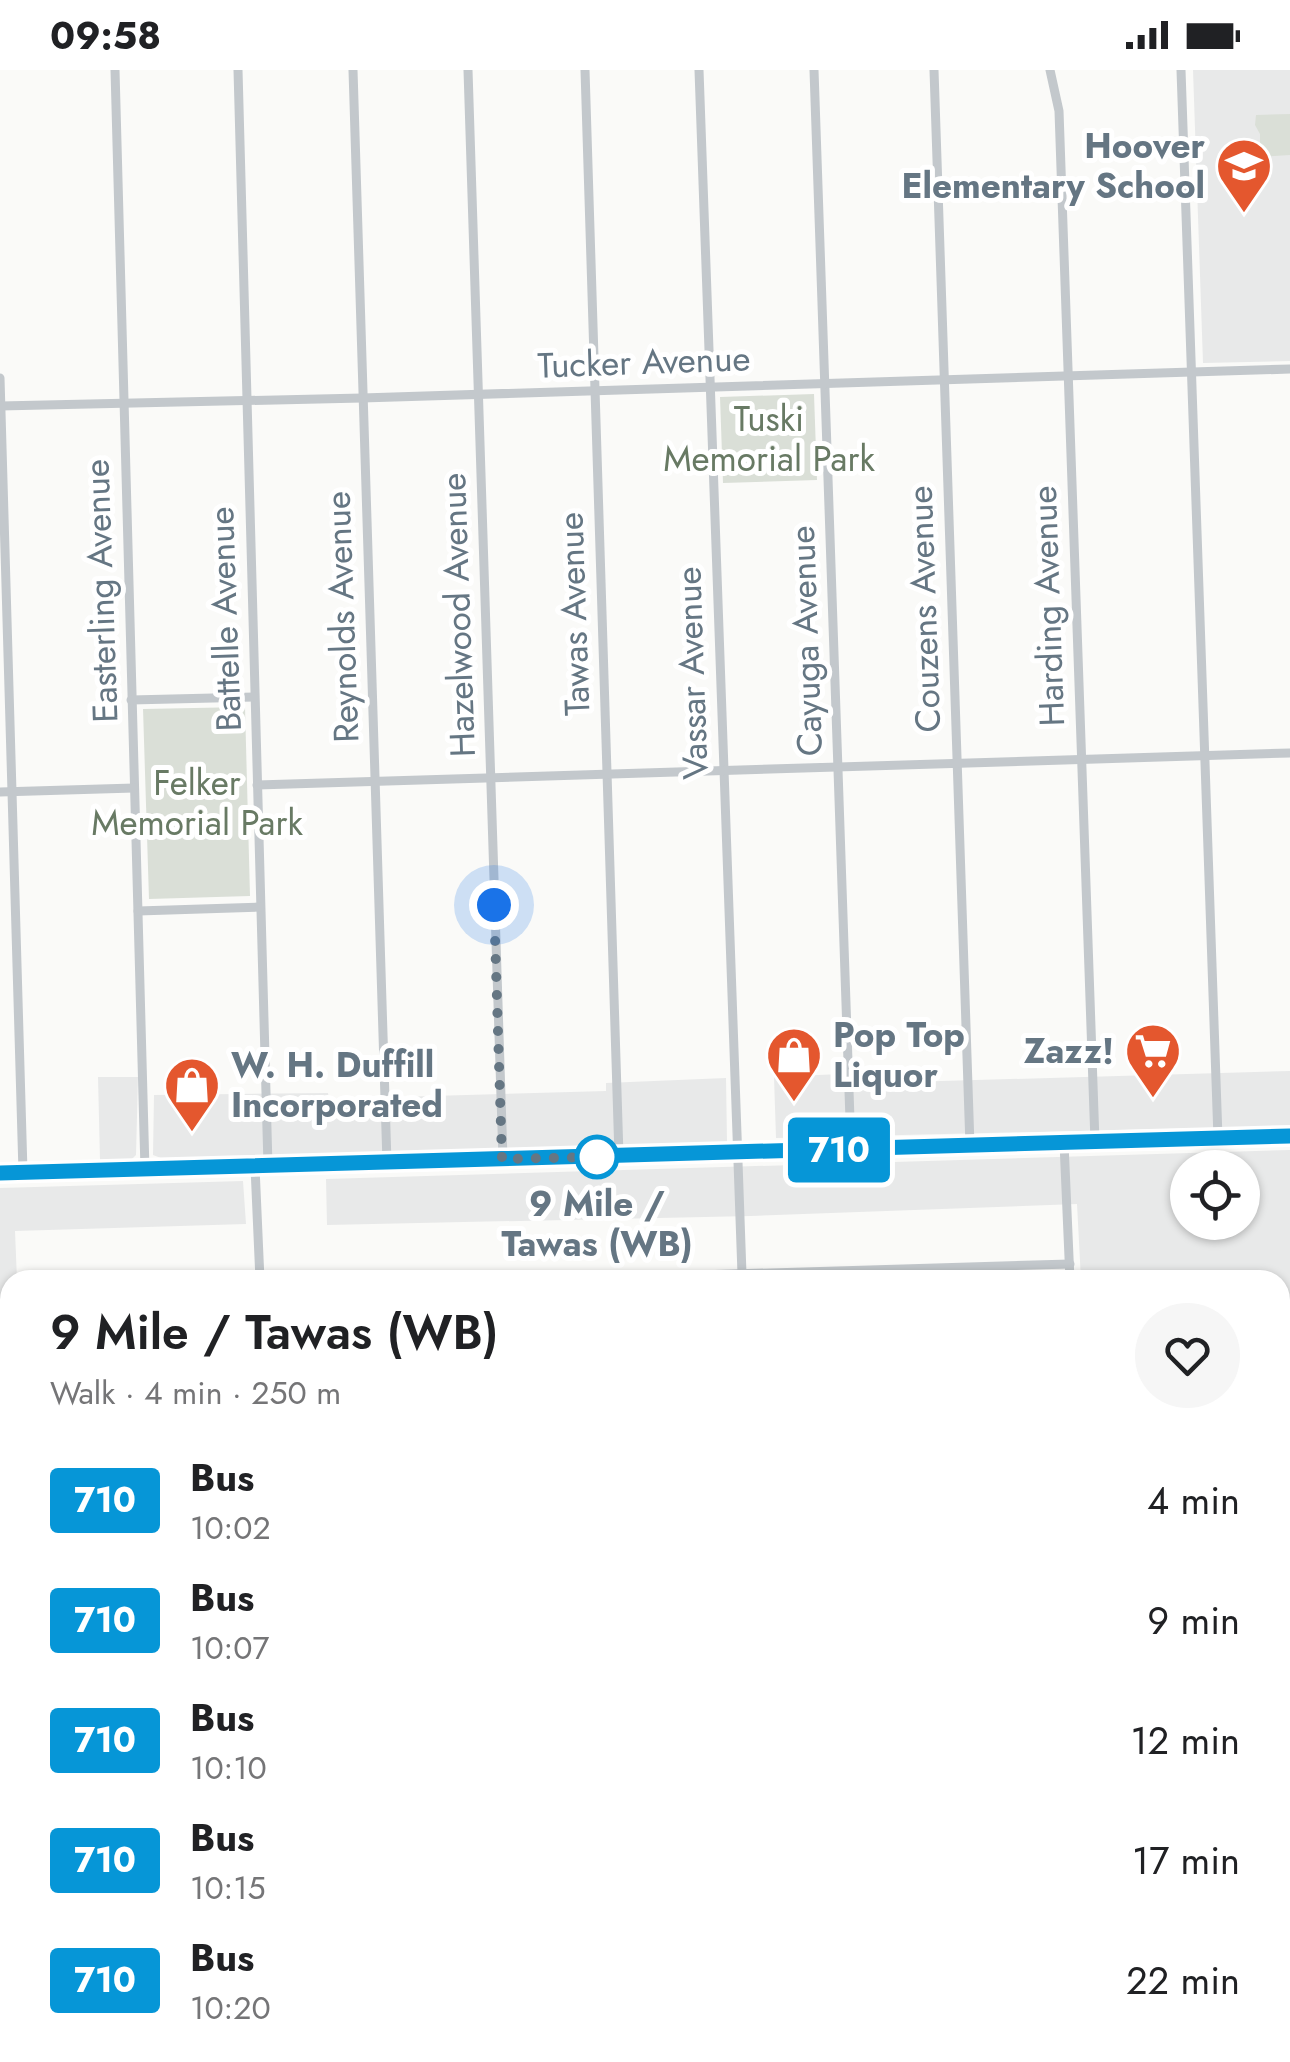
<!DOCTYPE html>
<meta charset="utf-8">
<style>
body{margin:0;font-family:Jost,sans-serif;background:#f6f6f6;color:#202124;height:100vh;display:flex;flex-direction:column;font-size:38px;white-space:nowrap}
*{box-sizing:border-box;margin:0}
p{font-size:32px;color:#757577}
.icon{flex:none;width:55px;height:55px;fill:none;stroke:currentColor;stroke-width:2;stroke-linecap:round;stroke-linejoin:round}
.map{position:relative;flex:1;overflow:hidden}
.panel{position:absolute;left:0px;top:1200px;width:1290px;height:792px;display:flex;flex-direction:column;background:#fff;border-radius:30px 30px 0 0;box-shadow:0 2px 8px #0004}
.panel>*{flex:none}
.badge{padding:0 20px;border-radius:8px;font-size:35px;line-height:65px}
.buttons{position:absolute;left:1170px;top:1080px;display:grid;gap:20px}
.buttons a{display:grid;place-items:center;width:90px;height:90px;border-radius:50%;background:#fff;box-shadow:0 2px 8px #0004;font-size:50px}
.you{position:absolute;width:50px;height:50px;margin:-25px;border:8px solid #fff;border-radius:50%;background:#1a73e8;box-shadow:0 0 0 15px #1a73e833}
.map>.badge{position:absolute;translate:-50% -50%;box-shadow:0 0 0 5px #fff}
.round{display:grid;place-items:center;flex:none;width:105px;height:105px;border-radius:52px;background:#f6f6f6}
.headline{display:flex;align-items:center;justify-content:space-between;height:170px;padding:0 50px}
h1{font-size:48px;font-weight:600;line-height:75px}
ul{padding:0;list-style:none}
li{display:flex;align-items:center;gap:30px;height:120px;padding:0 50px}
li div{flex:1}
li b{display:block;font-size:38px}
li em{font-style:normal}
li .badge{min-width:110px;font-weight:700;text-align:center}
.status{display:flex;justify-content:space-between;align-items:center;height:70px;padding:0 50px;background:#fff;direction:ltr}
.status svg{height:28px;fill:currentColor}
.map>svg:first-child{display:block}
.built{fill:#e8e9e9;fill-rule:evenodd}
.green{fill:#dadfd7}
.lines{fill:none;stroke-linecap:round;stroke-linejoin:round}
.secondary-casing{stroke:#b3babf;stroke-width:18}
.highway-casing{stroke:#b4b9bd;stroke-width:22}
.street{stroke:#c3c8cc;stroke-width:9}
.secondary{stroke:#fff;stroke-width:12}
.highway{stroke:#fff;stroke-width:18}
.line-casing{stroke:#fff;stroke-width:22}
.line{stroke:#0696d7;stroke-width:15}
.walk{stroke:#657683;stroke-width:10;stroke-dasharray:0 18}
.stop-dot{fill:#fff;stroke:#0696d7;stroke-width:5}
.labels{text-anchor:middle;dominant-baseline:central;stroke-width:10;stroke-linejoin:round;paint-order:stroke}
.poi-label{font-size:35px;font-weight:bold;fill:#657683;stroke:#fff;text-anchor:end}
.street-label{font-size:35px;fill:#657683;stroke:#fff}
.park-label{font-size:35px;fill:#687a64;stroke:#fff}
.stop-label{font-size:35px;font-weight:bold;fill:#657683;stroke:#fff}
</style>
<div class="status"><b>09:58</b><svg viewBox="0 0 49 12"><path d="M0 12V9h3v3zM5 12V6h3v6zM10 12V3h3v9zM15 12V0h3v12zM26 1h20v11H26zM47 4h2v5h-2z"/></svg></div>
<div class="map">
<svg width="1290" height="1992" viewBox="0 0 1290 1992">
<rect width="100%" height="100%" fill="#fafaf8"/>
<g class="built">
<polygon points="1193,0 1290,0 1290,291 1203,293"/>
<polygon points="907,1001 908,1012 1290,1001 1290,1056 776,1068 774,1007"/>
<polygon points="98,1007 138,1007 136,1085 130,1091 100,1090"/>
<polygon points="726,1008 727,1072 166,1090 153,1085 154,1025 328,1023 329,1029 397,1027 606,1021 606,1013"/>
<path d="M1290 1080V1245H1280V1210H1081L1077 1134 751 1146 327 1155 326 1109ZM1188 1098H1242V1152H1188Z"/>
<polygon points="243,1111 246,1154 15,1161 17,1210 10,1210 10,1394 0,1388 0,1118"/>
<polygon points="0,1574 10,1577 10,1649 0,1650"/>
<polygon points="0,1865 4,1922 8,1992 0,1992"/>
</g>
<g class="green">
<polygon points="1290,44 1290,85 1260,87 1260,64 1255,55 1256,45"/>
<polygon points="814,324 817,410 723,413 720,327"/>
<polygon points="245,637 250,826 149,829 143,639"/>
</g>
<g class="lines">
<g class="secondary-casing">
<g id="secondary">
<polyline points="0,1103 1290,1066"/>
<polyline points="0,1563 10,1566"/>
<polyline points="714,1982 720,1992"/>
<polyline points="860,1982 865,1992"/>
</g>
</g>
<g class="highway-casing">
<g id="highway">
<polyline points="0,1408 10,1417"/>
<polyline points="0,1465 10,1470"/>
<polyline points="0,1507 10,1511"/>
<polyline points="774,1982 780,1992"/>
<polyline points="827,1982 832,1992"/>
</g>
</g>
<g class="street">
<polyline points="115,0 145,1100"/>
<polyline points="238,0 268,1096"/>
<polyline points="353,0 387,1093"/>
<polyline points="468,0 503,1089"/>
<polyline points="585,0 619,1086"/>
<polyline points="699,0 742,1204"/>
<polyline points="814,0 851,1079"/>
<polyline points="934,0 970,1076"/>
<polyline points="1050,0 1059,41 1095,1072"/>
<polyline points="1181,0 1218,1068"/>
<polyline points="0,308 23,1102"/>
<polyline points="0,336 362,328 1290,299"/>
<polyline points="131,630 254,627"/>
<polyline points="257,715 1290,683"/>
<polyline points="0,722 134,718"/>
<polyline points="138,841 260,837"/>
<polyline points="1064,1073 1070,1210"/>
<polyline points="255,1097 260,1210"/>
<polyline points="531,1210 1070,1194"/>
<polyline points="1280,1306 1290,1306"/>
<polyline points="1280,1469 1290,1468"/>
<polyline points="1280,1660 1290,1659"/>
<polyline points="0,1697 10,1697"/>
<polyline points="1280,1776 1290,1776"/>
<polyline points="0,1815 10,1815"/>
<polyline points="1280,1895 1290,1894"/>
<polyline points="0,1932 10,1932"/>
<polyline points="307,1982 308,1992"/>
<polyline points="594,1982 595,1992"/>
<polyline points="1097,1982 1098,1992"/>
</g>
<use href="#secondary" class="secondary"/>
<use href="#highway" class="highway"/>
</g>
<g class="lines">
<g class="line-casing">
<polyline id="line" points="0,1103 1290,1066"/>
</g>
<use href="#line" class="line"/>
<polyline class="walk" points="494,835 502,1089 597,1087"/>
</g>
<defs>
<g id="school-pin" transform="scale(2.875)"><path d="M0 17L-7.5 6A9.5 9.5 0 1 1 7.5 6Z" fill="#e4572e" stroke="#fff"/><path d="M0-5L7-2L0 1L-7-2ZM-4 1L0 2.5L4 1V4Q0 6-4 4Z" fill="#fff"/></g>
<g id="supermarket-pin" transform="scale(2.875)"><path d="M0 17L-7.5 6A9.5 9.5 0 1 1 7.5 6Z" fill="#e4572e" stroke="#fff"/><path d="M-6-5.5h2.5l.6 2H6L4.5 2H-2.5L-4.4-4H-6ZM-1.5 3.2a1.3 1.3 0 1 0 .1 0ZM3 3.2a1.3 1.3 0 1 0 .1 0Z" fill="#fff"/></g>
<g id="shop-pin" transform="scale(2.875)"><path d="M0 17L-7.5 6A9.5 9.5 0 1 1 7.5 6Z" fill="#e4572e" stroke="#fff"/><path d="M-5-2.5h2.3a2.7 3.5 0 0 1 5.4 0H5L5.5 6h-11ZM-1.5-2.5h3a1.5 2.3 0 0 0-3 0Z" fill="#fff"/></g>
</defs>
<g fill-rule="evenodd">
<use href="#school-pin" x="1244" y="96"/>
<use href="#supermarket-pin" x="1153" y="981"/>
<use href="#shop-pin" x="794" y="985"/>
<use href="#shop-pin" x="192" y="1015"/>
</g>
<circle class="stop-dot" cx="597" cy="1087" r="20"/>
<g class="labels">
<g class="poi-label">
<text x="1205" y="76">Hoover<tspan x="1205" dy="40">Elementary School</tspan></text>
<text x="833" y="965" text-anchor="start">Pop Top<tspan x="833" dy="40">Liquor</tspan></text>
<text x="1114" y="981">Zazz!</text>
<text x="231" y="995" text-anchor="start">W. H. Duffill<tspan x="231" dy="40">Incorporated</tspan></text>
</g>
<g class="street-label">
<text transform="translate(644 292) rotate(-2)">Tucker Avenue</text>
<text transform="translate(101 521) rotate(-92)">Easterling Avenue</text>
<text transform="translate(1048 536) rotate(-92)">Harding Avenue</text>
<text transform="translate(924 539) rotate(-92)">Couzens Avenue</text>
<text transform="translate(574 544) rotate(-92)">Tawas Avenue</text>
<text transform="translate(458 545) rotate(-92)">Hazelwood Avenue</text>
<text transform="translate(342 547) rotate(-92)">Reynolds Avenue</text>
<text transform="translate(225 549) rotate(-92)">Battelle Avenue</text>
<text transform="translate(806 571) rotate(-92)">Cayuga Avenue</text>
<text transform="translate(692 603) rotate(-92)">Vassar Avenue</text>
</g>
<g class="park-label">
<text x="769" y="349">Tuski<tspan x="769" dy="40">Memorial Park</tspan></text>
<text x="197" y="713">Felker<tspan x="197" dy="40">Memorial Park</tspan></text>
</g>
<g class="stop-label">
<text x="597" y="1134">9 Mile /<tspan x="597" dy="40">Tawas (WB)</tspan></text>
</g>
</g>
</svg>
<div class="buttons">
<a><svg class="icon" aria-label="locate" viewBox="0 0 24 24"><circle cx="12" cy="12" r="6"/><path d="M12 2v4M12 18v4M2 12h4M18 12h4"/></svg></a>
</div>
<div class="you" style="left:494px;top:835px"></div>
<b class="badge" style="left:839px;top:1080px;background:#0696d7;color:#fff">710</b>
<section class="panel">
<div class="headline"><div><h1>9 Mile / Tawas (WB)</h1><p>Walk · 4 min · 250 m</p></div><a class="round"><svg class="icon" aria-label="heart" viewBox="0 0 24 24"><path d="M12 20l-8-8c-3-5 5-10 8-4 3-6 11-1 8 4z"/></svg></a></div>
<ul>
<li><span class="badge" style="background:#0696d7;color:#fff">710</span><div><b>Bus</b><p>10:02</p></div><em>4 min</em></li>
<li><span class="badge" style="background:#0696d7;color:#fff">710</span><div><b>Bus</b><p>10:07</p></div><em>9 min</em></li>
<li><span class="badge" style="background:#0696d7;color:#fff">710</span><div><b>Bus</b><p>10:10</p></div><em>12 min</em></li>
<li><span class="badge" style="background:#0696d7;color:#fff">710</span><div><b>Bus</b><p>10:15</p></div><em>17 min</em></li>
<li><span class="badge" style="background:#0696d7;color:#fff">710</span><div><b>Bus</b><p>10:20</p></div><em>22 min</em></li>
</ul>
</section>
</div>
